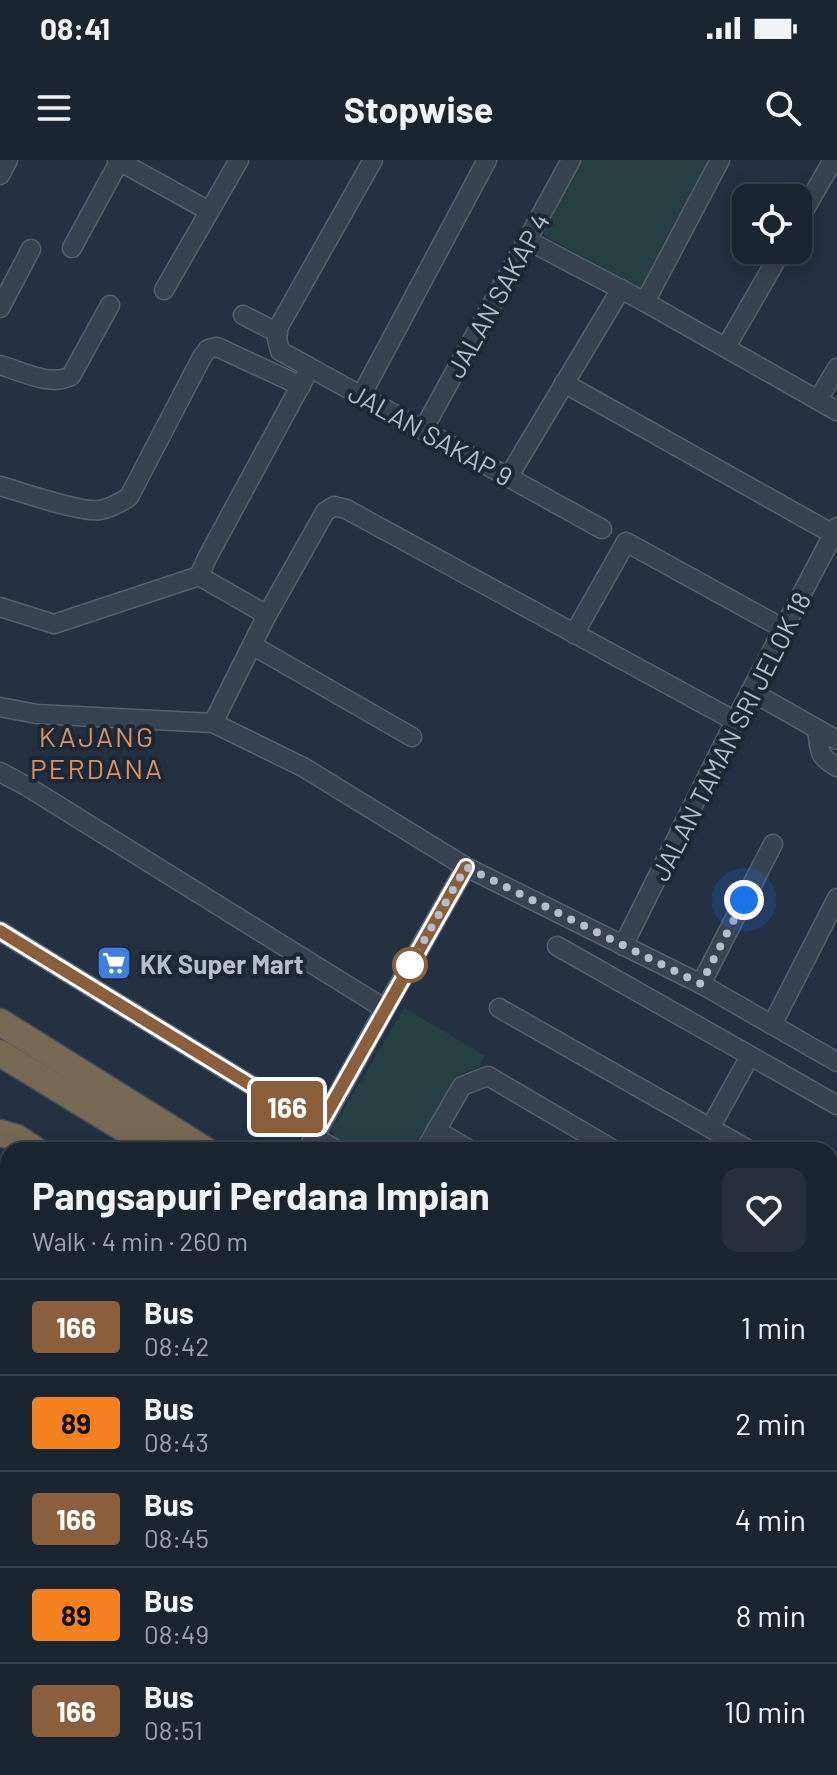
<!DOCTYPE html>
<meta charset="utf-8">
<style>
body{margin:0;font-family:Barlow,sans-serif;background:#27313e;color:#f1f3f6;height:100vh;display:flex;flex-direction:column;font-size:30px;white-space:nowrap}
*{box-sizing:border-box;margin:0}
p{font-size:26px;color:#9fa5ac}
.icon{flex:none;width:44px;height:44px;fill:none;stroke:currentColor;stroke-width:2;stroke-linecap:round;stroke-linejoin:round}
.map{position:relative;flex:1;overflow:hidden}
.side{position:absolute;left:0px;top:982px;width:838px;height:634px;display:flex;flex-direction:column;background:#1a2532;border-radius:24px 24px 0 0;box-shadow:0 4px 20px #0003,0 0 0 2px #38424d}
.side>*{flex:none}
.badge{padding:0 16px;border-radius:6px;font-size:28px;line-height:52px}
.tools{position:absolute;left:732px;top:24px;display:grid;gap:16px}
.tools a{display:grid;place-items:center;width:80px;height:80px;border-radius:16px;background:#1a2532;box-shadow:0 4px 20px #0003,0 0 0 2px #38424d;font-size:40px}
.you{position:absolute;width:40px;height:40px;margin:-20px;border:6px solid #fff;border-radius:50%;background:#1a73e8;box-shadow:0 0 0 12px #1a73e833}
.map>.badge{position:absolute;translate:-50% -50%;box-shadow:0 0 0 4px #fff}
.round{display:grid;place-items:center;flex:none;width:84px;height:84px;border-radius:16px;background:#27313e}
.headline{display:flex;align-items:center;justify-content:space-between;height:136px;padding:0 32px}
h1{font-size:38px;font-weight:700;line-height:60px}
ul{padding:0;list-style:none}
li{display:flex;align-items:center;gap:24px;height:96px;padding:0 32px;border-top:2px solid #38424d}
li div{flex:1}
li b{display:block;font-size:30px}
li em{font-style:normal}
li .badge{min-width:88px;font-weight:700;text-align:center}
.status{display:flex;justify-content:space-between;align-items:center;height:56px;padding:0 40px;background:#1a2532;direction:ltr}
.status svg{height:22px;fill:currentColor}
header{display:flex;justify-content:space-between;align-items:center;height:104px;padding:0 32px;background:#1a2532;font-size:36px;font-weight:700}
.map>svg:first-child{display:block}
.green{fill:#254043}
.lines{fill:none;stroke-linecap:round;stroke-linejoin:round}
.minor-casing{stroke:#56616f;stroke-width:21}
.highway-casing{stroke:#434e5c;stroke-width:29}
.minor{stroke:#384351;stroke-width:18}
.highway{stroke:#786954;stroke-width:26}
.line-casing{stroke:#fff;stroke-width:18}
.line{stroke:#8b5e3c;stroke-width:12}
.walk{stroke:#b4becc;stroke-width:8;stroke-dasharray:0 14.4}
.stop-dot{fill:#fff;stroke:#8b5e3c;stroke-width:4}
.labels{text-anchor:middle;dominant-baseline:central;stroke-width:8;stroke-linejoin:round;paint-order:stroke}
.street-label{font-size:26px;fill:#b4becc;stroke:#1d2837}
.poi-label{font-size:26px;font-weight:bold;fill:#b4becc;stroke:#1d2837;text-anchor:start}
.neighbourhood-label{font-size:28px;letter-spacing:2px;fill:#dd935e;stroke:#1d2837}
</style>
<div class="status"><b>08:41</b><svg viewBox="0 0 49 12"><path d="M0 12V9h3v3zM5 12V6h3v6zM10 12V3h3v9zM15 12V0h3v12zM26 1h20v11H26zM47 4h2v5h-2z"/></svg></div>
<header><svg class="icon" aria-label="menu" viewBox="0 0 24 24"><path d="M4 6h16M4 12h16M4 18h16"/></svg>Stopwise<svg class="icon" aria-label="search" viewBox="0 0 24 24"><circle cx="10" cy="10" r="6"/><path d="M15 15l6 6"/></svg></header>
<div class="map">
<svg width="837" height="1615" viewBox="0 0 837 1615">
<rect width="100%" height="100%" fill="#233142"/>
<g class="green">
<polygon points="579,0 712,0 642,130 540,73"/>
<polygon points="404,848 485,896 479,907 459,915 414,990 345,990 338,986 332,970"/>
</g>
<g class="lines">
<g class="minor-casing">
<g id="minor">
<polyline points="117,0 209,51"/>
<polyline points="373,0 278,168 277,179 280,191 602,369"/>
<polyline points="0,15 8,0"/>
<polyline points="798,61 833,0"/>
<polyline points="527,80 645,142 837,251"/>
<polyline points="72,88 120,0"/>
<polyline points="164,130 239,0"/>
<polyline points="645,142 720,0"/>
<polyline points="0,148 31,89"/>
<polyline points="243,155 278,173"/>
<polyline points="726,187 782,90"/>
<path d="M0 205C21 211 50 227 71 216L110 145"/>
<polyline points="564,223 833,374"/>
<polyline points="361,236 487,0"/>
<polyline points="818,240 837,208"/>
<polyline points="423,270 571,0"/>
<polyline points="509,316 621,129"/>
<path d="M0 326C22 332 80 353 100 350 111 348 120 343 129 337L202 197 208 189 217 187 301 226"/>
<polyline points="199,416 267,455"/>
<polyline points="0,447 54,464 199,416 207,398 310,208"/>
<polyline points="574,474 626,382 784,469"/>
<polyline points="252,485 412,577"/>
<polyline points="752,532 837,580"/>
<polyline points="0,547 37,554 213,563 303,607 466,707 701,824 837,902"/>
<polyline points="213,563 267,455 325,352 334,346 346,349 735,561"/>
<path d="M817 569C820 590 817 596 837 607"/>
<polyline points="0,612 28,627 385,849"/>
<polyline points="0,771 319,967"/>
<polyline points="557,786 837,945"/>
<polyline points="623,786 735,561 837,367"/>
<polyline points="701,824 773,684"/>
<polyline points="499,848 749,990"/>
<polyline points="772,865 837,738"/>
<polyline points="710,968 750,896"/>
<polyline points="436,970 470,990"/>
<polyline points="314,977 337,990"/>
<polyline points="307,990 385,849 466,707"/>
<polyline points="425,990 462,926 488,916 614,990"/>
<polyline points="830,1036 837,1039"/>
<polyline points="0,1165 8,1194"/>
<polyline points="0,1231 8,1226"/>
<polyline points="830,1235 837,1217"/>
<polyline points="830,1287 837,1289"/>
<polyline points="830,1475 837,1478"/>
<polyline points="0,1499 8,1506"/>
<polyline points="0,1545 8,1542"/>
<polyline points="830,1579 837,1582"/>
<polyline points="130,1608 138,1615"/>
<polyline points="688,1608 700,1615"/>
<polyline points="114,1615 118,1608"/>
<polyline points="275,1615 280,1608"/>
<polyline points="295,1615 299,1608"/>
<polyline points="659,1615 663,1608"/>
</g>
</g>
<g class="highway-casing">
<g id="highway">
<polyline points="0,862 205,990"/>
<polyline points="0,893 159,990"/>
<polyline points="0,973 17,978 35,990"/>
<polyline points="830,1380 837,1384"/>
</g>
</g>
<use href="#minor" class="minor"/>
<use href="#highway" class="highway"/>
</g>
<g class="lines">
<g class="line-casing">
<polyline id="line" points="0,771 319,967 466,707"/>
</g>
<use href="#line" class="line"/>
<polyline class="walk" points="410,805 466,707 701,824 744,740"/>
</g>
<defs>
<g id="supermarket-square" transform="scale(1.8)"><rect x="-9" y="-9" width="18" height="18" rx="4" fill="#3f7fe0" stroke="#1d2837"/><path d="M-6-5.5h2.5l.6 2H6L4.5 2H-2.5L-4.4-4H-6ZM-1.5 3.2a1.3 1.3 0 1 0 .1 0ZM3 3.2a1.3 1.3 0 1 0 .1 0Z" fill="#fff"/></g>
</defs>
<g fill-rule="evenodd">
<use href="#supermarket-square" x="114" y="803"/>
</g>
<circle class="stop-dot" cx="410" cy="805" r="16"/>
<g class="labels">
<g class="street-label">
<text transform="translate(497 135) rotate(-61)">JALAN SAKAP 4</text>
<text transform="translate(431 274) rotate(29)">JALAN SAKAP 9</text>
<text transform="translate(730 576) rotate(-63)">JALAN TAMAN SRI JELOK 18</text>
</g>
<g class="poi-label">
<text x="140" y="803">KK Super Mart</text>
</g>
<g class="neighbourhood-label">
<text x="97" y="576">KAJANG<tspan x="97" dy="32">PERDANA</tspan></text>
</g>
</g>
</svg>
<div class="tools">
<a><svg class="icon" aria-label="locate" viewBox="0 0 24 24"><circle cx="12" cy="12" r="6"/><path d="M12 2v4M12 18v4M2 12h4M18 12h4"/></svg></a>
</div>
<div class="you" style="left:744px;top:740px"></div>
<b class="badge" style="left:287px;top:947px;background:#8b5e3c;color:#fff">166</b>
<section class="side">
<div class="headline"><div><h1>Pangsapuri Perdana Impian</h1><p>Walk · 4 min · 260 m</p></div><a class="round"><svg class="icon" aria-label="heart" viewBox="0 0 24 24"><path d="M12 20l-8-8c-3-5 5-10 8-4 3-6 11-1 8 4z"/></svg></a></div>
<ul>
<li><span class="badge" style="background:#8b5e3c;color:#fff">166</span><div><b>Bus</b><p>08:42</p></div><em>1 min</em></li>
<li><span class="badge" style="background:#f58220;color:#111">89</span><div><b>Bus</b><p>08:43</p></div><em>2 min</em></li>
<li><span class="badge" style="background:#8b5e3c;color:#fff">166</span><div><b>Bus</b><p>08:45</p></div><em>4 min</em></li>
<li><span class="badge" style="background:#f58220;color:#111">89</span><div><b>Bus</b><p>08:49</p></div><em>8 min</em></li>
<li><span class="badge" style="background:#8b5e3c;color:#fff">166</span><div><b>Bus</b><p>08:51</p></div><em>10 min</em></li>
</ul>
</section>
</div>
